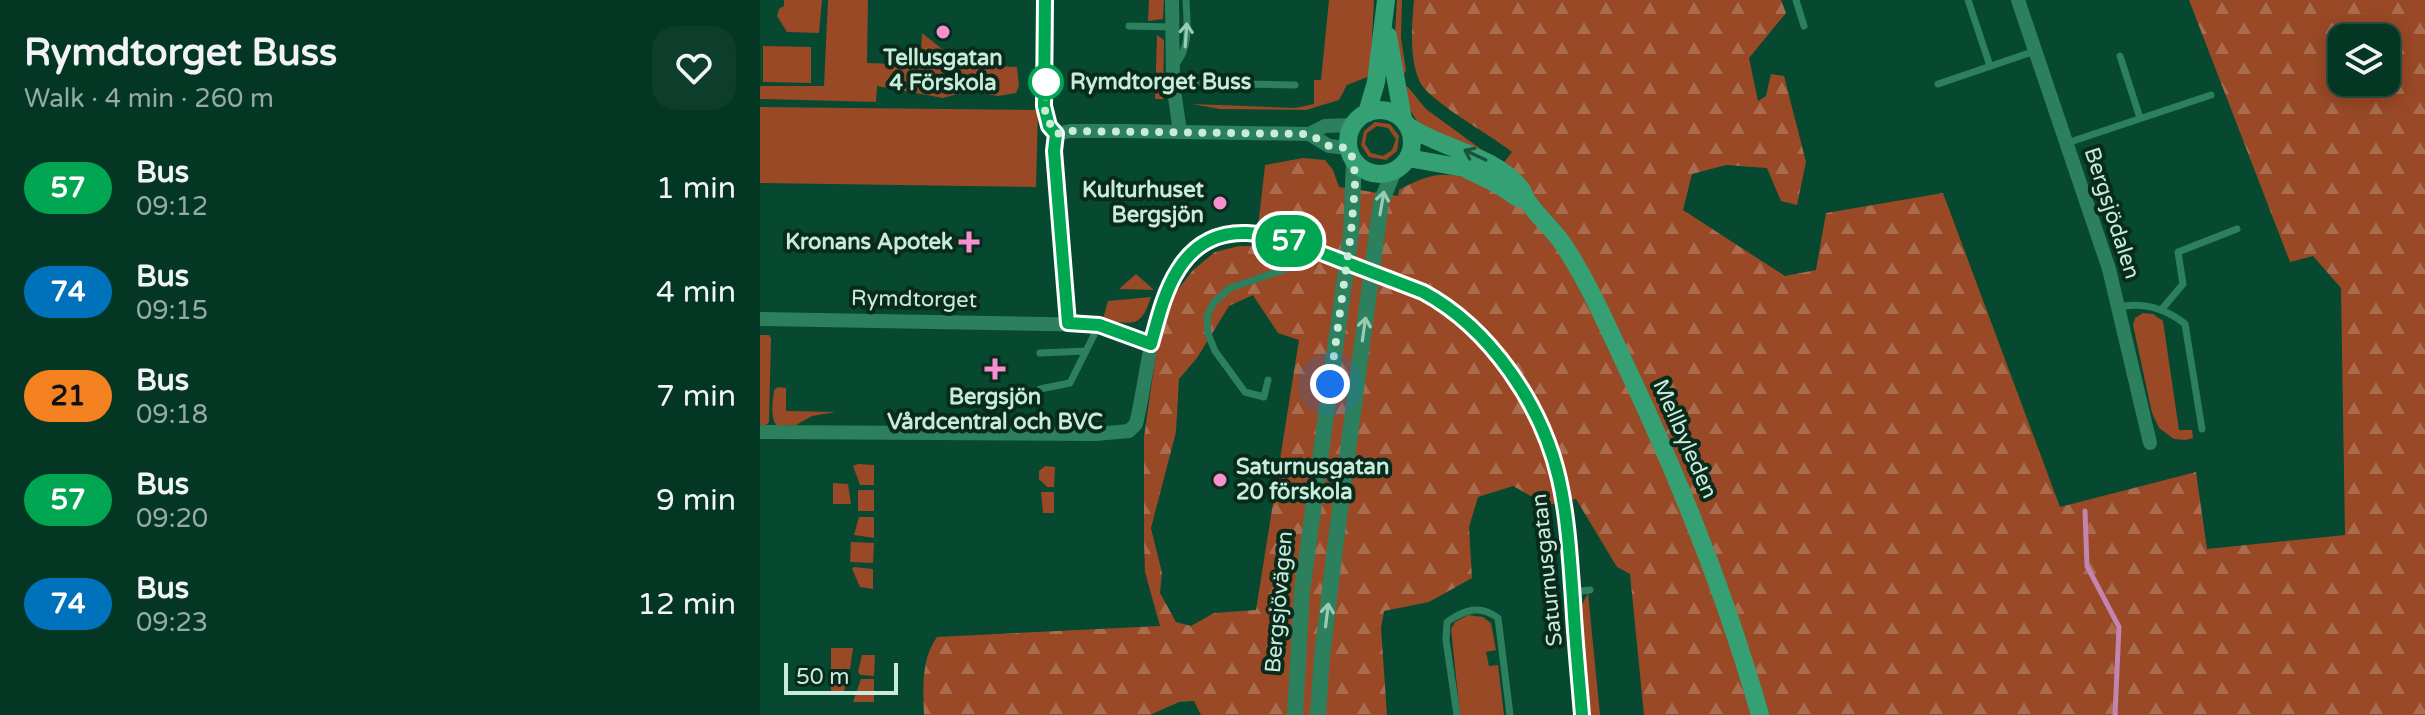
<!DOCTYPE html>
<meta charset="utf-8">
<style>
body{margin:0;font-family:"Varela Round",sans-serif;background:#0d3e2c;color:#f1f3f6;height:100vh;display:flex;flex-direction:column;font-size:30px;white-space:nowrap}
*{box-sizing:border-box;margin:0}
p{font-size:26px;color:#97aba6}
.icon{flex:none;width:44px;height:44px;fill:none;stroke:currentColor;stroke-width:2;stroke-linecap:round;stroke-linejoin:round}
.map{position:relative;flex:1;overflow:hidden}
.panel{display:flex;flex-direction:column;background:#043624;width:760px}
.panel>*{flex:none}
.badge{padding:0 16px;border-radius:26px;font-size:28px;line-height:52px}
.tools{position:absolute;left:1568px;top:24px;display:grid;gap:16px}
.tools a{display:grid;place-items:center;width:72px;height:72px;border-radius:16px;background:#043624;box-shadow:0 4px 20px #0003,0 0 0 2px #255041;font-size:40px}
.scale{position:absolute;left:24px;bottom:20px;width:114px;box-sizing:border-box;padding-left:8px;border:4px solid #c8ecd9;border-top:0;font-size:22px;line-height:28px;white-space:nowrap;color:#c8ecd9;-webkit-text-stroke:6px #092a1c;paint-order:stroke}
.you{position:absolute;width:40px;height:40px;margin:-20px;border:6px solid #fff;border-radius:50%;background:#1a73e8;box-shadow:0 0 0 12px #1a73e833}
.map>.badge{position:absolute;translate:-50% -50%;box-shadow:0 0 0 4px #fff}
.round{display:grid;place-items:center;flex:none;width:84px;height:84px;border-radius:24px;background:#0d3e2c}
.head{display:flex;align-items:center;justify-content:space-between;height:136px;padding:0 24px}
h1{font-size:38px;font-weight:700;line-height:60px}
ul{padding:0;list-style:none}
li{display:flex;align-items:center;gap:24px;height:104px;padding:0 24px}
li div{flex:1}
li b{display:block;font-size:30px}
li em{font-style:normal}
li .badge{min-width:88px;font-weight:700;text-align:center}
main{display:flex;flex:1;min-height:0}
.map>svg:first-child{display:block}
.grass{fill:#994926;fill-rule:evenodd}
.forest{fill:url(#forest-firs);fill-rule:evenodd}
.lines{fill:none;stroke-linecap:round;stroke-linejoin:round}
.stream{stroke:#c384af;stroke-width:5}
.service{stroke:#2c805d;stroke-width:7}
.minor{stroke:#2c805d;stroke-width:14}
.tertiary{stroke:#2c805d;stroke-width:16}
.secondary{stroke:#34a074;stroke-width:18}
.minor-bridge{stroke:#2c805d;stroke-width:14}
.oneway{stroke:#99ccb4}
.oneway2{stroke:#18533b}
.line-casing{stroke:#fff;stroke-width:18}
.line{stroke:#00a651;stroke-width:12}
.walk{stroke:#c8ecd9;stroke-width:8;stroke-dasharray:0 14.4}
.poi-dot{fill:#f690d1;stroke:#092a1c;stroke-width:3}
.stop-dot{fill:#fff;stroke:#00a651;stroke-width:4}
.labels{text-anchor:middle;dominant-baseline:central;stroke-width:8;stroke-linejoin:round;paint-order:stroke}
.poi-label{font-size:22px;font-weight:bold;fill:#c8ecd9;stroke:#092a1c}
.stop-label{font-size:22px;font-weight:bold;fill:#c8ecd9;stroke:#092a1c;text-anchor:start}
.street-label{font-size:22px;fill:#c8ecd9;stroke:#092a1c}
</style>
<main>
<section class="panel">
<div class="head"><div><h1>Rymdtorget Buss</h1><p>Walk · 4 min · 260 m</p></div><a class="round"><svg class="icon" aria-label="heart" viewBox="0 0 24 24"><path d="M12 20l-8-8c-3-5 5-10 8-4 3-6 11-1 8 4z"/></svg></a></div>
<ul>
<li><span class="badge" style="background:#00a651;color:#fff">57</span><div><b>Bus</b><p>09:12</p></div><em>1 min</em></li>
<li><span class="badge" style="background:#0072bc;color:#fff">74</span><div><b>Bus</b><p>09:15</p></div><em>4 min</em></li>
<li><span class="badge" style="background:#f58220;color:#111">21</span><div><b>Bus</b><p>09:18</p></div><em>7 min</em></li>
<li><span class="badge" style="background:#00a651;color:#fff">57</span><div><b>Bus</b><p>09:20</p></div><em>9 min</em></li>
<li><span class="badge" style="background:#0072bc;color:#fff">74</span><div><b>Bus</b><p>09:23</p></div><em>12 min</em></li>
</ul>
</section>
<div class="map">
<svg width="1665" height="715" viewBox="0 0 1665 715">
<defs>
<pattern id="forest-firs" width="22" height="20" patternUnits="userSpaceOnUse" patternTransform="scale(2)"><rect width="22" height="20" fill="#994926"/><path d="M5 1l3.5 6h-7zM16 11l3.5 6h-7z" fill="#aa6c4f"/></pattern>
</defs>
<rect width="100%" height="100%" fill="#064830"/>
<g class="grass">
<polygon points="24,0 62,0 59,33 27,32 17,16 19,9 24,6"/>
<polygon points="68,0 108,0 107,63 166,65 185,69 196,69 205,65 257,67 259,86 256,93 238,96 208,91 183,98 117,86 116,102 0,99 0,86 64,86"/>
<polygon points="389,0 404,0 403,19 388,21"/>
<polygon points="569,0 614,0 610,76 587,85 579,100 546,110 460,109 432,104 535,108 554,104 554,80 561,80"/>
<polygon points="637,0 642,0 641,38 646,70 643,77 635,33"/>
<polygon points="162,33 187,53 206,49 205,56 191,67 174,66 161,54"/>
<polygon points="397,35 404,40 403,99 395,99"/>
<polygon points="3,46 51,47 51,83 3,82"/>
<polygon points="642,86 648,87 666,109 729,155 658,123 647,105"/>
<polygon points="0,107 278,110 276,187 0,183"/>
<path d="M615 122 630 124 639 136 637 151 626 160 609 157 601 145 604 131ZM617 126 628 128 636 139 632 150 623 156 611 153 605 144 607 133Z"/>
<polygon points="376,274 394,290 359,289"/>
<path d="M391 297C381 328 373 325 343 319L348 301Z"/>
<polygon points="1383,313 1393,314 1403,321 1419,430 1432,430 1433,438 1425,440 1414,439 1399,428 1392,413 1373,325 1375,318"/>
<polygon points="0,335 9,335 11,338 9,422 6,425 0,425"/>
<path d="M18 387 26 388V411L76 412 52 416 36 425H16C10 416 13 401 14 390Z"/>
<polygon points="98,464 114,465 114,485 100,485 93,466"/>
<polygon points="285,466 295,467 294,487 287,487 279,479 279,471"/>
<polygon points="73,483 88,484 91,504 73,504"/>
<rect x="98" y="490" width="16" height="21"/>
<polygon points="281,492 294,492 294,513 283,513"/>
<polygon points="99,517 114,517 114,538 94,535"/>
<polygon points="91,542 114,543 113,563 90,562"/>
<polygon points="94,567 113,569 113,589 100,587 92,569"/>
<polygon points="828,593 840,715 830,715 821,607"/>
<polygon points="708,615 723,617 731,623 736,650 726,652 729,666 738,665 744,715 700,715 691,629 695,622"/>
<polygon points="71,648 93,648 90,669 71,669"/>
<polygon points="102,655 115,655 114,676 100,675 98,672"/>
<polygon points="71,674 90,674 83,694 71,694"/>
<polygon points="101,679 114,679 114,702 93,702"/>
</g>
<path class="forest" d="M654 0H1021L1026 13 989 58 998 101 1006 96 1011 74 1024 76 1046 162 1037 205 1021 201 1007 168 966 165 932 174 923 210 1025 276 1056 270 1066 213 1183 193 1300 507 1436 472 1447 549 1585 535 1581 288 1553 256 1530 262 1429 0H1665V715H884L870 574 857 567 816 499 787 505 753 486 718 497 709 527 712 578 669 602 624 611 621 628 627 715H441L434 701 419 702 390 715H164C163 689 161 659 177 637L400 626 385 572 384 542V437L398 340 410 300 433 270 455 252 479 246H496L505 165 543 158 565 160 573 170 579 187 638 196 639 190C677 169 688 173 728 183L752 152C733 136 666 100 659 80 649 56 652 25 654 0ZM1582 38H1626V82H1582ZM493 295 518 333 539 340 496 610 454 613 431 626 416 622 400 593 402 573 391 528 416 432 419 379 437 358 469 306Z"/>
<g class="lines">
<polyline class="stream" points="1325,511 1327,566 1359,627 1355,715"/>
<g class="service">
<polyline points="1036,0 1044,26"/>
<polyline points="1208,0 1230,66"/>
<polyline points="369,26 412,27"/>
<polyline points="1360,56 1380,118"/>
<path d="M415 65C431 47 427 23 426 0"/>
<polyline points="413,83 535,85"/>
<polyline points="1178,84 1275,51"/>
<polyline points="1307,143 1451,95"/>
<path d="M1358 307C1383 302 1405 308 1425 324L1442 429"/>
<polyline points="1402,309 1423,284 1418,252 1477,229"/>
<polyline points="280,353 326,351 339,325"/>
<polyline points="508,380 504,397 485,392 455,351 448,334 447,316 454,302 470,288 526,269 532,263 539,245"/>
<polyline points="280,389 310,383 326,351"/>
<polyline points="812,592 830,590"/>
<path d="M697 715 686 640 687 622C704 610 720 604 738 618L750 715"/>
</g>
<g class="minor">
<polyline points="285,0 284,106 289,126 296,134 294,151 308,323"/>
<polyline points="412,0 413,83 420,132"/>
<polyline points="1258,0 1349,269 1390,443"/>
<polyline points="296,134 310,131 365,131 549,134 565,126 592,125"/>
<polyline points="549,134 569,146 588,148"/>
<path d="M663 292C730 329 782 405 799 479 809 520 810 564 813 606 816 642 819 679 822 715"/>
<polyline points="0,319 339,325 391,344"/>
<path d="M0 432 336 434 369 431 376 424C391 366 391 257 462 237 476 233 490 231 505 233 524 237 544 247 563 254"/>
</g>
<g class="tertiary">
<polyline points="535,715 542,591 591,233 594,161"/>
<polyline points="558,715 562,657 576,540 621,202 634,171"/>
</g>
<g class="secondary">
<polyline points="628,36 643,119"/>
<circle cx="620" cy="142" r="32"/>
<polyline points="607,113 616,82 626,0"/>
<path d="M648 126C684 150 729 153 759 186 764 191 764 197 768 202 778 217 793 229 803 244 829 283 847 326 867 368 920 481 966 595 1000 715"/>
<polyline points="648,158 704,168 739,185 758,198"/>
</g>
<polyline class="minor-bridge" points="563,254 663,292"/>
</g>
<defs><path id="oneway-shaft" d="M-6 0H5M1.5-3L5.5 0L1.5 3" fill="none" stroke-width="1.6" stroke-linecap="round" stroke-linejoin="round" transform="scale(2)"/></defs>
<g class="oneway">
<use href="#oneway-shaft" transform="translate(426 35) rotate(-86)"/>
<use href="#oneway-shaft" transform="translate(622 203) rotate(-80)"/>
<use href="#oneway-shaft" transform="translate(604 329) rotate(-82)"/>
<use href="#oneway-shaft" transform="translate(567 615) rotate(-83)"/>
</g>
<use class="oneway2" href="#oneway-shaft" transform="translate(715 155) rotate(-155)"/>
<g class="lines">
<g class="line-casing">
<path id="line" d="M285 0 284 106 289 126 296 134 294 151 308 323 339 325 391 344C398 319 404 292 418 270 457 207 525 239 577 259 606 270 634 281 663 292 730 328 782 405 799 479 808 518 810 560 813 600 815 638 819 677 822 715"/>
</g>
<use href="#line" class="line"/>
<polyline class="walk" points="286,82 285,115 296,134 310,131 549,134 569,146 588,148 594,161 595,186 591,233 570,384"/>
</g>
<g class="poi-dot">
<circle cx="183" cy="32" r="8"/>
<circle cx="460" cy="203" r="8"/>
<path d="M205 230h8v8h8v8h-8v8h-8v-8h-8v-8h8z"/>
<path d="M231 357h8v8h8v8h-8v8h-8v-8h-8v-8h8z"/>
<circle cx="460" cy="480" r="8"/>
</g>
<circle class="stop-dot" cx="286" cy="82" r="16"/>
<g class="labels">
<g class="poi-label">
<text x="183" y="58">Tellusgatan<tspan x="183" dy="25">4 Förskola</tspan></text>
<text x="444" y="190" text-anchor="end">Kulturhuset<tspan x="444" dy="25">Bergsjön</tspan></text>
<text x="193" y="242" text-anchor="end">Kronans Apotek</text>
<text x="235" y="397">Bergsjön<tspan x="235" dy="25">Vårdcentral och BVC</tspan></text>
<text x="476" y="467" text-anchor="start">Saturnusgatan<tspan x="476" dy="25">20 förskola</tspan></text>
</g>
<g class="stop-label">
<text x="310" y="82">Rymdtorget Buss</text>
</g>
<g class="street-label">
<text transform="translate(1352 213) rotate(72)">Bergsjödalen</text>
<text transform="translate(154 299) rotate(1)">Rymdtorget</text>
<text transform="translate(925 439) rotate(66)">Mellbyleden</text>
<text transform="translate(787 570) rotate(-96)">Saturnusgatan</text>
<text transform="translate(519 602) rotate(-85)">Bergsjövägen</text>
</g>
</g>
</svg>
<div class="tools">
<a><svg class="icon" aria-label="layers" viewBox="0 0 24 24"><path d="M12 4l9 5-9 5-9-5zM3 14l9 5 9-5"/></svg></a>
</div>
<div class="scale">50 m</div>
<div class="you" style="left:570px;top:384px"></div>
<b class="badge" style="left:529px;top:241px;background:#00a651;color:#fff">57</b>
</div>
</main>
